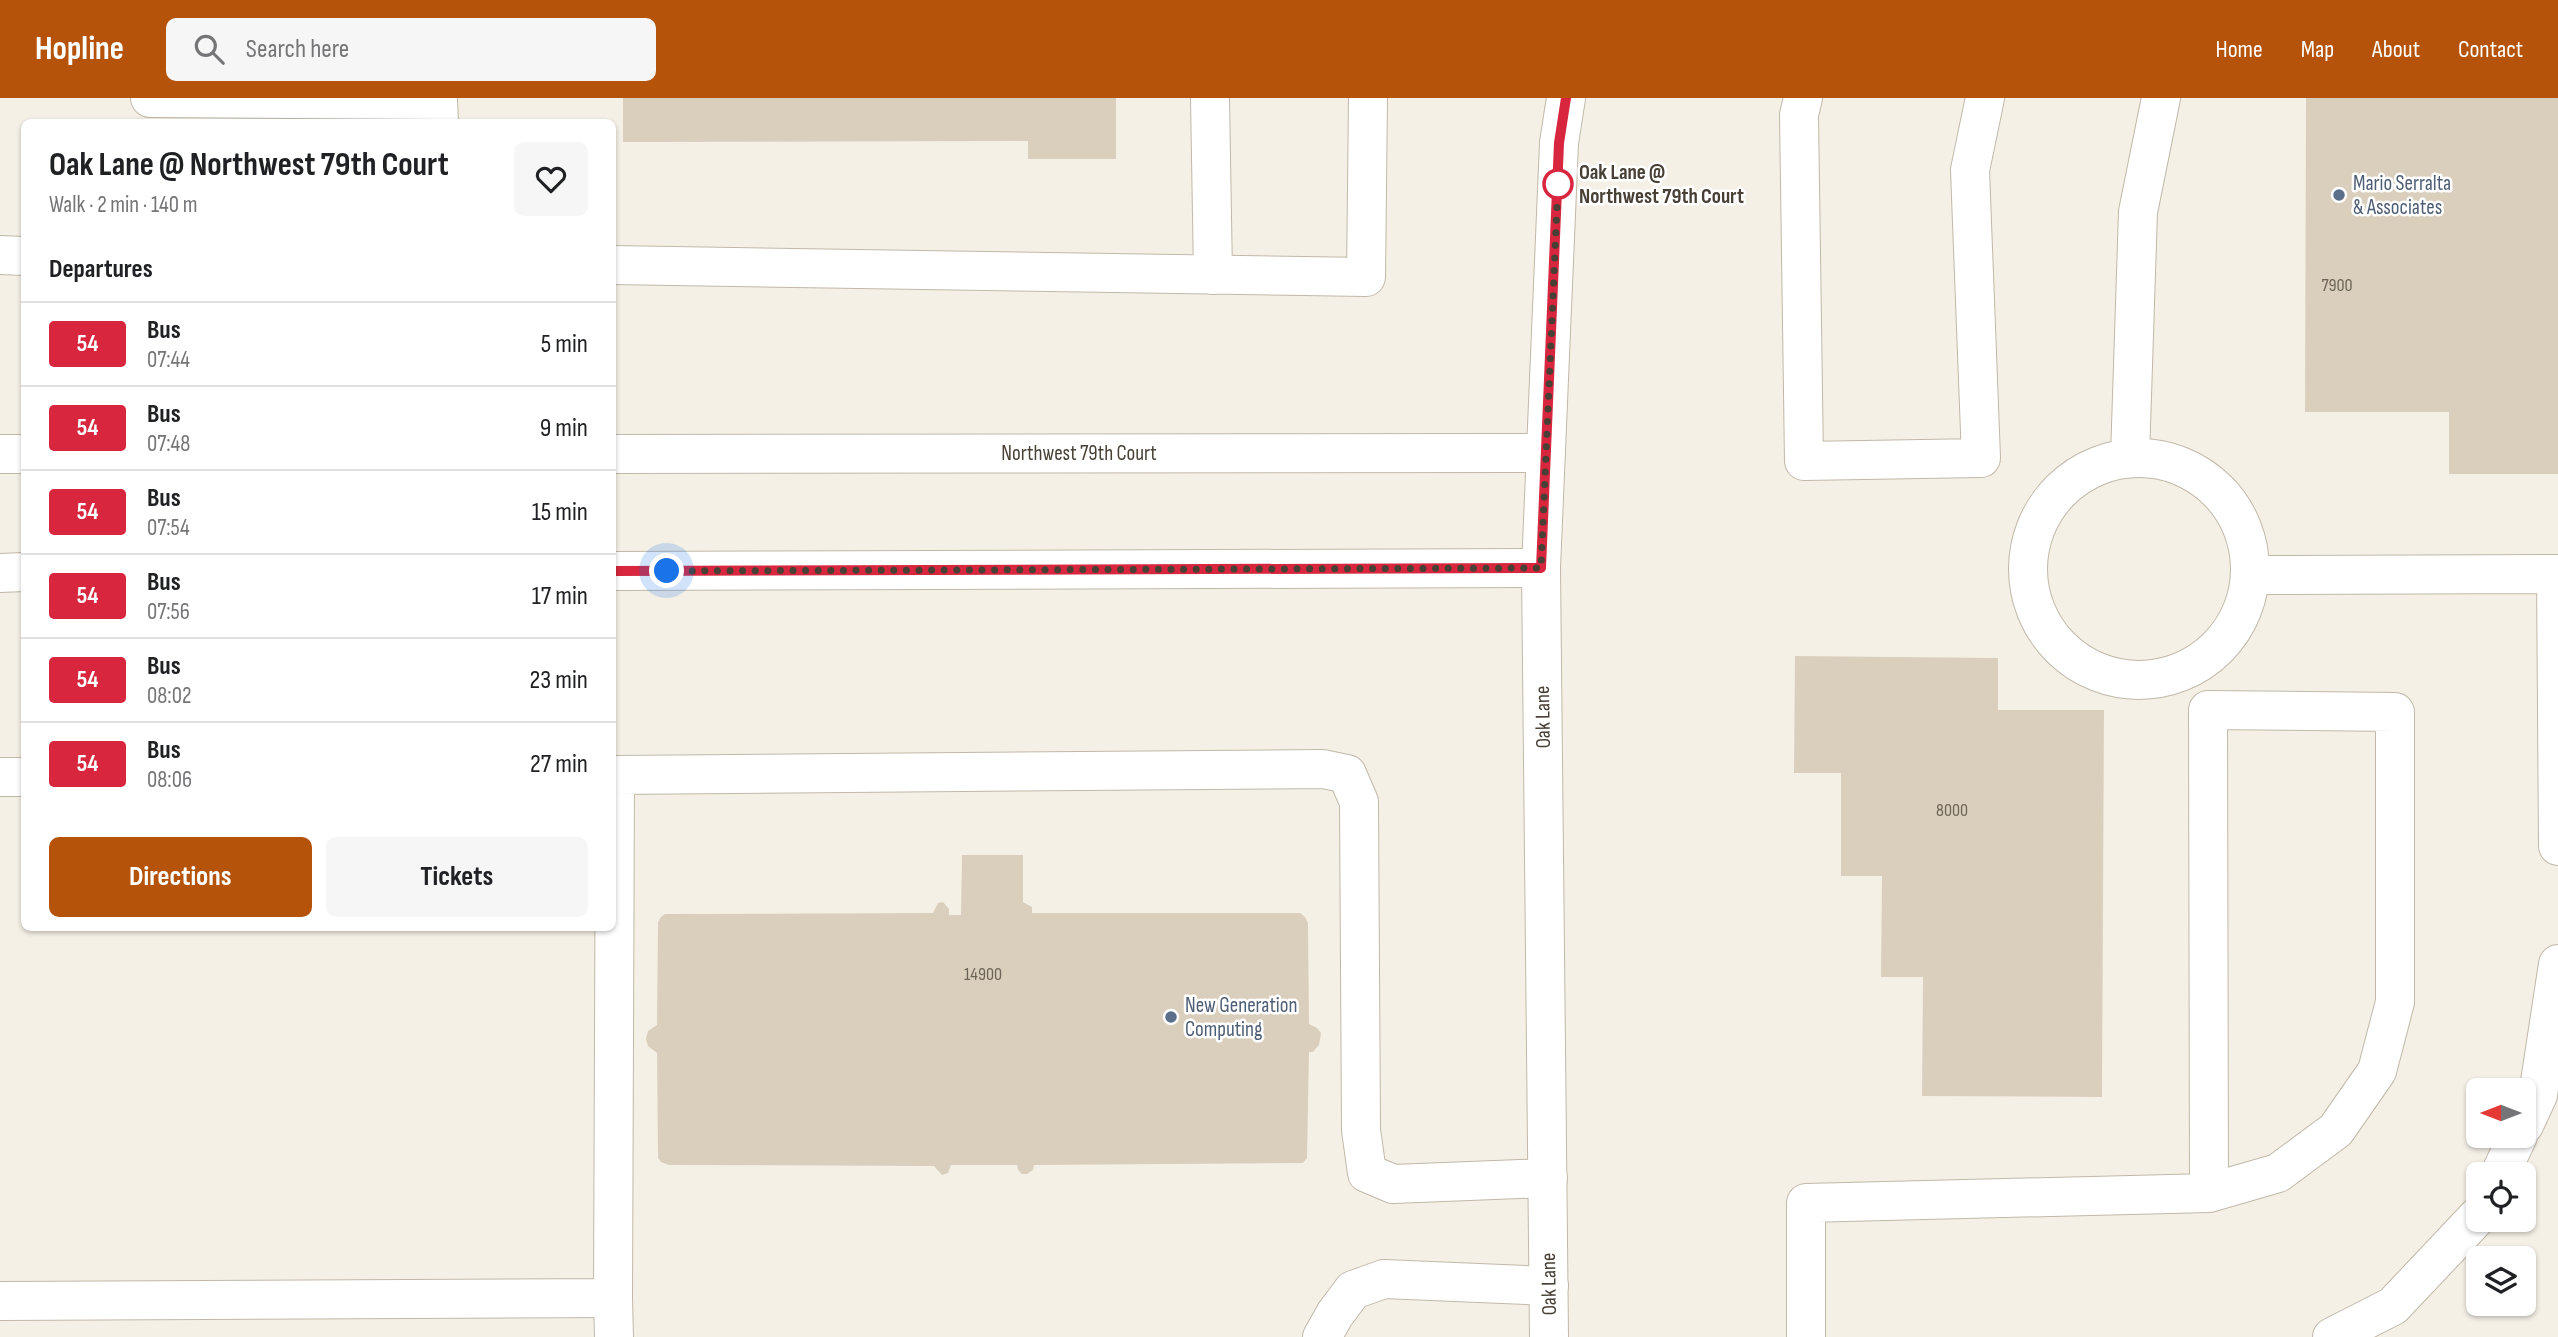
<!DOCTYPE html>
<meta charset="utf-8">
<style>
body{margin:0;font-family:"Sofia Sans Condensed",sans-serif;background:#f6f6f6;color:#202124;height:100vh;display:flex;flex-direction:column;font-size:26px;white-space:nowrap}
*{box-sizing:border-box;margin:0}
p{font-size:23px;color:#757577}
.icon{flex:none;width:38px;height:38px;fill:none;stroke:currentColor;stroke-width:2;stroke-linecap:round;stroke-linejoin:round}
.map{position:relative;flex:1;overflow:hidden}
.details{position:absolute;left:21px;top:21px;width:595px;height:812px;display:flex;flex-direction:column;background:#fff;border-radius:10px;box-shadow:0 2px 5px #0004}
.details>*{flex:none}
.badge{padding:0 14px;border-radius:5px;font-size:24px;line-height:46px}
.needle{width:46px;rotate:270deg}
.controls{position:absolute;left:2466px;top:980px;display:grid;gap:14px}
.controls a{display:grid;place-items:center;width:70px;height:70px;border-radius:10px;background:#fff;box-shadow:0 2px 5px #0004;font-size:35px}
.you{position:absolute;width:35px;height:35px;margin:-18px;border:5px solid #fff;border-radius:50%;background:#1a73e8;box-shadow:0 0 0 10px #1a73e833}
.map>.badge{position:absolute;translate:-50% -50%;box-shadow:0 0 0 4px #fff}
h2{padding:0 28px;font-size:26px;line-height:63px}
.round{display:grid;place-items:center;flex:none;width:74px;height:74px;border-radius:10px;background:#f6f6f6}
.summary{display:flex;align-items:center;justify-content:space-between;height:119px;padding:0 28px}
h1{font-size:33px;font-weight:700;line-height:52px}
.primary-button{display:flex;gap:14px;margin-top:auto;padding:14px 28px}
.primary-button a{flex:1;height:80px;border-radius:10px;background:#b45309;color:#fff;font-size:28px;font-weight:700;line-height:80px;text-align:center}
.primary-button a+a{background:#f6f6f6;color:#202124}
ul{padding:0;list-style:none}
li{display:flex;align-items:center;gap:21px;height:84px;padding:0 28px;border-top:2px solid #e0e0e0}
li div{flex:1}
li b{display:block;font-size:26px}
li em{font-style:normal}
li .badge{min-width:77px;font-weight:700;text-align:center}
header{display:flex;align-items:center;gap:42px;box-sizing:border-box;height:98px;padding:0 35px;background:#b45309;color:#fff}
header strong{font-size:33px}
nav{display:flex;gap:38px;margin-inline-start:auto;font-size:24px}
.search{width:490px;height:63px;background:#f6f6f6;display:flex;align-items:center;gap:18px;box-sizing:border-box;padding:0 24px;border-radius:10px;color:#757577;font-size:26px}
.map>svg:first-child{display:block}
.building{fill:#dacfbd}
.lines{fill:none;stroke-linecap:round;stroke-linejoin:round}
.minor-casing{stroke:#c1b8a8;stroke-width:40}
.minor{stroke:#fff;stroke-width:38}
.line-casing{stroke:#fff;stroke-width:16}
.line{stroke:#d7263d;stroke-width:10}
.walk{stroke:#484035;stroke-width:7;stroke-dasharray:0 12.6}
.stop-dot{fill:#fff;stroke:#d7263d;stroke-width:3.5}
.service-dot{fill:#5c6f8a;stroke:#fff;stroke-width:2.5}
.labels{text-anchor:middle;dominant-baseline:central;stroke-width:5;stroke-linejoin:round;paint-order:stroke}
.number-label{font-size:18px;fill:#6c6457}
.stop-label{font-size:21px;font-weight:bold;fill:#484035;stroke:#fff;text-anchor:start}
.service-label{font-size:21px;fill:#4e5e75;stroke:#fff;text-anchor:start}
.street-label{font-size:21px;fill:#484035;stroke:#fff}
</style>
<header>
<strong>Hopline</strong>
<div class="search"><svg class="icon" aria-label="search" viewBox="0 0 24 24"><circle cx="10" cy="10" r="6"/><path d="M15 15l6 6"/></svg>Search here</div>
<nav><a>Home</a><a>Map</a><a>About</a><a>Contact</a></nav>
</header>
<div class="map">
<svg width="2558" height="1239" viewBox="0 0 2558 1239">
<rect width="100%" height="100%" fill="#f5f0e6"/>
<g class="building">
<polygon points="623,0 1116,0 1116,61 1028,61 1028,43 623,44"/>
<polygon points="2306,0 2558,0 2558,376 2449,376 2449,314 2305,314"/>
<polygon points="1795,558 1998,560 1998,612 2104,612 2102,999 1922,998 1923,879 1881,879 1882,778 1841,778 1841,675 1794,675"/>
<polygon points="962,757 1023,757 1023,804 1032,809 1032,815 1300,815 1305,819 1308,825 1309,926 1317,930 1321,935 1319,947 1313,954 1309,954 1307,1060 1303,1065 1034,1067 1033,1072 1027,1076 1022,1076 1018,1072 1017,1067 951,1067 948,1075 942,1077 934,1068 669,1067 661,1064 658,1060 657,955 648,948 646,941 648,933 657,927 658,824 661,819 665,816 933,815 938,805 943,804 949,811 949,817 961,817"/>
</g>
<g class="lines">
<g class="minor-casing">
<g id="minor">
<polyline points="150,0 438,2 439,24"/>
<polyline points="1210,0 1213,177"/>
<polyline points="1803,0 1799,17 1804,363 1981,360 1970,72 1985,0"/>
<polyline points="0,157 24,158"/>
<polyline points="612,167 1366,179 1368,0"/>
<polyline points="0,356 24,356"/>
<polyline points="612,356 1546,355"/>
<polyline points="2130,359 2138,114 2161,0"/>
<circle cx="2139" cy="471" r="111"/>
<polyline points="612,473 1541,470"/>
<polyline points="0,475 24,474"/>
<polyline points="2251,477 2556,476 2558,748"/>
<polyline points="0,679 24,679"/>
<polyline points="2524,1027 2538,997 2558,866"/>
<polyline points="2500,1076 2518,1038"/>
<polyline points="613,1200 614,1239"/>
<polyline points="0,1203 613,1200 615,677 1323,671 1347,676 1359,704 1361,1032 1367,1075 1393,1086 1548,1080"/>
<polyline points="1322,1239 1335,1216 1353,1192 1384,1181 1549,1188"/>
<polyline points="1549,1239 1541,470 1559,45 1566,0"/>
<polyline points="1806,1239 1806,1105 2209,1095 2278,1075 2336,1032 2377,973 2395,904 2395,614 2208,612 2209,1095"/>
<polyline points="2332,1239 2393,1208 2478,1118"/>
</g>
</g>
<use href="#minor" class="minor"/>
</g>
<g class="lines">
<g class="line-casing">
<polyline id="line" points="612,473 1541,470 1559,45 1566,0"/>
</g>
<use href="#line" class="line"/>
<polyline class="walk" points="667,473 1541,470 1558,86"/>
</g>
<circle class="stop-dot" cx="1558" cy="86" r="14"/>
<g class="service-dot">
<circle cx="2339" cy="97" r="7"/>
<circle cx="1171" cy="919" r="7"/>
</g>
<g class="labels">
<g class="number-label">
<text x="2337" y="187">7900</text>
<text x="1952" y="712">8000</text>
<text x="983" y="876">14900</text>
</g>
<g class="stop-label">
<text x="1579" y="74">Oak Lane @<tspan x="1579" dy="24">Northwest 79th Court</tspan></text>
</g>
<g class="service-label">
<text x="2353" y="85">Mario Serralta<tspan x="2353" dy="24">&amp; Associates</tspan></text>
<text x="1185" y="907">New Generation<tspan x="1185" dy="24">Computing</tspan></text>
</g>
<g class="street-label">
<text x="1079" y="355">Northwest 79th Court</text>
<text transform="translate(1543 619) rotate(-91)">Oak Lane</text>
<text transform="translate(1549 1186) rotate(-91)">Oak Lane</text>
</g>
</g>
</svg>
<div class="controls">
<a><svg class="needle" viewBox="-14 -14 28 28"><path d="M0-13l5 13h-10z" fill="#e53935"/><path d="M0 13l5-13h-10z" fill="#757577"/></svg></a>
<a><svg class="icon" aria-label="locate" viewBox="0 0 24 24"><circle cx="12" cy="12" r="6"/><path d="M12 2v4M12 18v4M2 12h4M18 12h4"/></svg></a>
<a><svg class="icon" aria-label="layers" viewBox="0 0 24 24"><path d="M12 4l9 5-9 5-9-5zM3 14l9 5 9-5"/></svg></a>
</div>
<div class="you" style="left:667px;top:473px"></div>
<section class="details">
<div class="summary"><div><h1>Oak Lane @ Northwest 79th Court</h1><p>Walk · 2 min · 140 m</p></div><a class="round"><svg class="icon" aria-label="heart" viewBox="0 0 24 24"><path d="M12 20l-8-8c-3-5 5-10 8-4 3-6 11-1 8 4z"/></svg></a></div>
<h2>Departures</h2>
<ul>
<li><span class="badge" style="background:#d7263d;color:#fff">54</span><div><b>Bus</b><p>07:44</p></div><em>5 min</em></li>
<li><span class="badge" style="background:#d7263d;color:#fff">54</span><div><b>Bus</b><p>07:48</p></div><em>9 min</em></li>
<li><span class="badge" style="background:#d7263d;color:#fff">54</span><div><b>Bus</b><p>07:54</p></div><em>15 min</em></li>
<li><span class="badge" style="background:#d7263d;color:#fff">54</span><div><b>Bus</b><p>07:56</p></div><em>17 min</em></li>
<li><span class="badge" style="background:#d7263d;color:#fff">54</span><div><b>Bus</b><p>08:02</p></div><em>23 min</em></li>
<li><span class="badge" style="background:#d7263d;color:#fff">54</span><div><b>Bus</b><p>08:06</p></div><em>27 min</em></li>
</ul>
<div class="primary-button"><a>Directions</a><a>Tickets</a></div>
</section>
</div>
